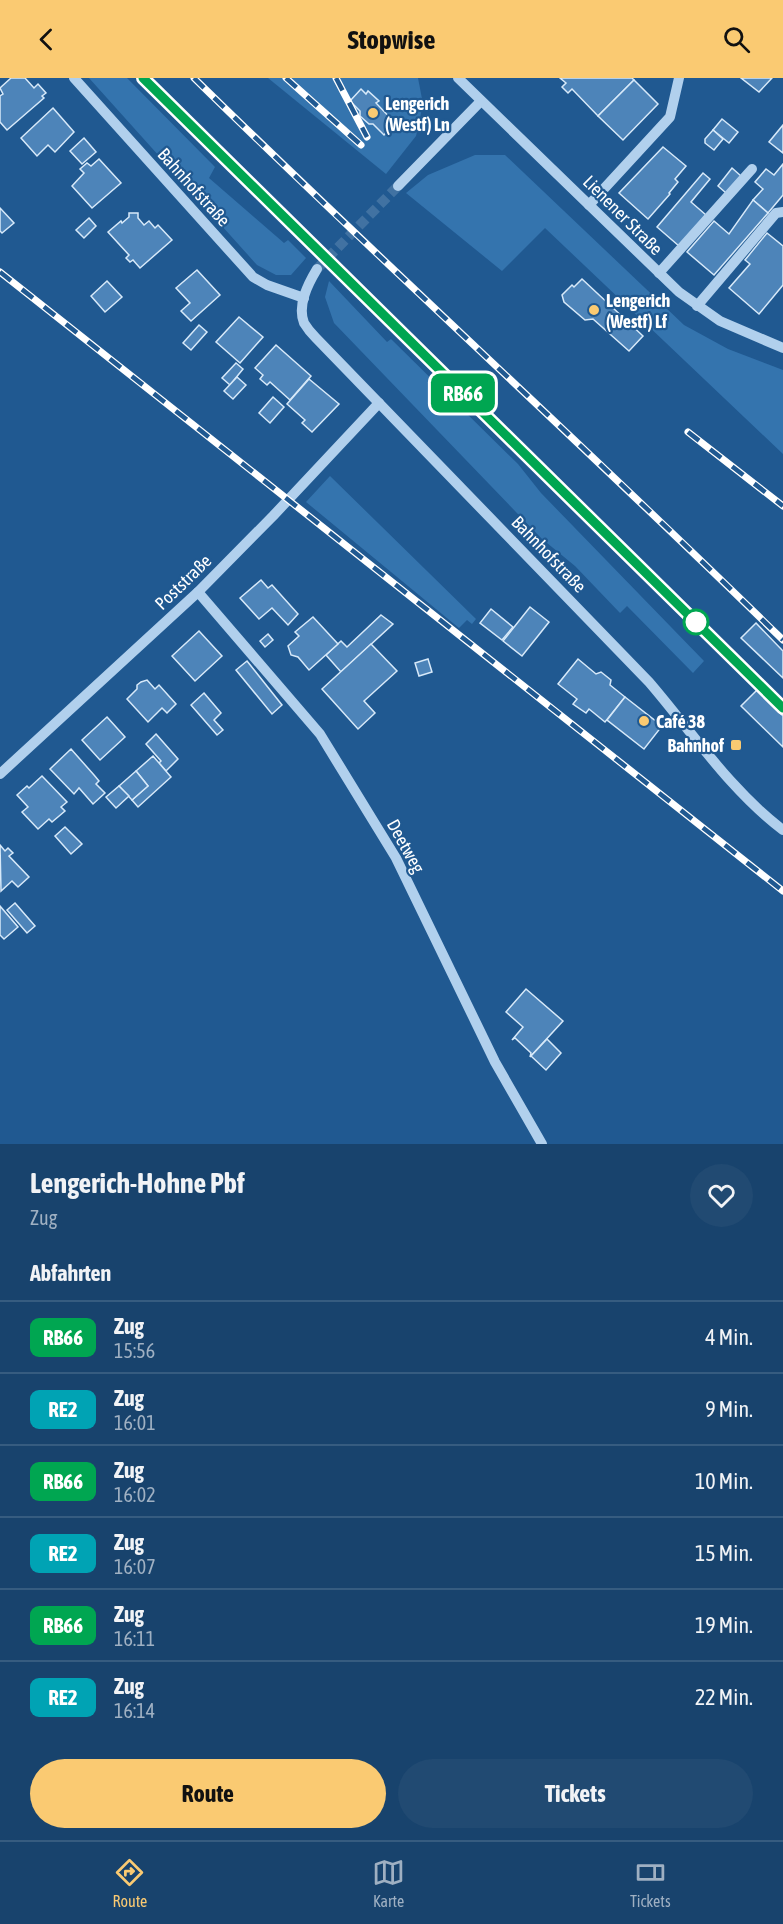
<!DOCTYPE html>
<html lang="de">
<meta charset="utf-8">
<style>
body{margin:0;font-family:"Asap Condensed",sans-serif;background:#214a72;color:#f1f3f6;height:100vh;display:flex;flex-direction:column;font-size:22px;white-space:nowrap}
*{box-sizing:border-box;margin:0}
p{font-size:20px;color:#9fb0c2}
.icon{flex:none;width:33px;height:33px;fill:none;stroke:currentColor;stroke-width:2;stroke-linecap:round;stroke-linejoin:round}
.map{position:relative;height:1066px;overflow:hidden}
.panel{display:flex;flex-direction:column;background:#18436d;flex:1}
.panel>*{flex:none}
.badge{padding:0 12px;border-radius:9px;font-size:21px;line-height:39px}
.map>.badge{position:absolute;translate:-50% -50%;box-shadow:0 0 0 3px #fff}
h2{padding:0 30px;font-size:22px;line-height:54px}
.round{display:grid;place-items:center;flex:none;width:63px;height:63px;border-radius:32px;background:#214a72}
.summary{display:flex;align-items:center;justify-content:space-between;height:102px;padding:0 30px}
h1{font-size:28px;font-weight:700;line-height:45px}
.cta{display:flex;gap:12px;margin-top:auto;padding:12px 30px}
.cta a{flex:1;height:69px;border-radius:36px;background:#faca72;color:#111;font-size:24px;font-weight:700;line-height:69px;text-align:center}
.cta a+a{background:#214a72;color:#f1f3f6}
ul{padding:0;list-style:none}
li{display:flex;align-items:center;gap:18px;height:72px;padding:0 30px;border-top:2px solid #365c80}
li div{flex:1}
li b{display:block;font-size:22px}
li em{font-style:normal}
li .badge{min-width:66px;font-weight:700;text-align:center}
header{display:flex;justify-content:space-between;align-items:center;height:78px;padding:0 30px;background:#faca72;color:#111;font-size:27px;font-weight:700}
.menu{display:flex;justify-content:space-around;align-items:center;height:84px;border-top:2px solid #365c80;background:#18436d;font-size:16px;color:#9fb0c2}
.menu a{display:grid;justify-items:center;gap:3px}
.menu .on{color:#faca72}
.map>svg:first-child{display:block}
.green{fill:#3474ae}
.building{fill:#4d84b9;stroke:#d7e9f9;stroke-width:1.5}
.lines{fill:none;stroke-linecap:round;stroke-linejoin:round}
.minor-tunnel{stroke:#4172a2;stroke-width:10;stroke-dasharray:10 5;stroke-linecap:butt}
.minor{stroke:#b1d0ed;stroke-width:10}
.rail-casing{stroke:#fff;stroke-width:7}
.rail{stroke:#205991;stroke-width:4.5;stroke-dasharray:14;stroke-linecap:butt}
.line-casing{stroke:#fff;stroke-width:14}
.line{stroke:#00a651;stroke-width:9}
.poi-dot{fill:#faca72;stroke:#205991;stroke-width:2}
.stop-dot{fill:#fff;stroke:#00a651;stroke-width:3}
.labels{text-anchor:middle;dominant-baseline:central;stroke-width:4.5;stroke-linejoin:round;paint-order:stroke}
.poi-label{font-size:18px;font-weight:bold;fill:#fff;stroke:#205991;text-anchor:start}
.street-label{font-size:18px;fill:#fff;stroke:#205991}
</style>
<header><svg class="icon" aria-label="back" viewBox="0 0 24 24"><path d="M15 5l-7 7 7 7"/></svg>Stopwise<svg class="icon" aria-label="search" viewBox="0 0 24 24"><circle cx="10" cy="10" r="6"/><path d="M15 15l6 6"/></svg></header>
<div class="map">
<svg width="783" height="1066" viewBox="0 0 783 1066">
<rect width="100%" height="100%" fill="#205991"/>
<g class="green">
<polygon points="89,0 127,0 215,89 209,100 284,165 288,162 306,180 291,197 276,197 257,187"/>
<polygon points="268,0 418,0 423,26 416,58 386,96"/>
<polygon points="475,77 505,77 684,247 728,271 783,292 783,376 545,150 502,193 406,115 428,97"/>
<polygon points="329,203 387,264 391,261 518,386 541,415 704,583 693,595 627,528 620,535 575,488 541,460 334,245 325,219"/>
<polygon points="330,398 476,541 472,546 467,542 459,550 306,424"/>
</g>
<g class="building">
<polygon points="11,0 25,0 34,10 38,6 46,15 42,18 44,20 7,52 0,44 0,18 3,16 0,10"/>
<polygon points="560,0 632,0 634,2 598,38 572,11 568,15 562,9 566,5"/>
<polygon points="741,0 772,0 759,14"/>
<polygon points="634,2 658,26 623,62 598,38"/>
<polygon points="361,11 366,16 368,13 379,23 376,25 395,45 384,57 373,46 369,46 360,38 360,33 350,23"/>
<polygon points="53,30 74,54 55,74 48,67 37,78 21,60"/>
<polygon points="722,41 738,54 729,65 713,52"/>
<polygon points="783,47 783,75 769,64"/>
<polygon points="713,52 723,61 714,72 705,65 705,61"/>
<polygon points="84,60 96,74 82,86 70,73"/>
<polygon points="663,69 686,88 675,101 678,104 669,115 670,116 648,141 619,115"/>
<polygon points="99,81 121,105 92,130 72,108 84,95 80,91 87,85 91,88"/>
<polygon points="783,86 783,117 768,135 753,122 763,111 755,104 766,91 774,97"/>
<polygon points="732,90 741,98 726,115 718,108"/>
<polygon points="703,95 710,101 691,124 706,137 679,168 657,149"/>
<polygon points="753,122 768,135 714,197 687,174 714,143 729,156"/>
<polygon points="0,130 14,145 2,155 0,153"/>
<polygon points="129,135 138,135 138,140 144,147 149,143 155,150 158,147 172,162 140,190 133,182 130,184 126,180 129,177 108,154 121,143 122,145 129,139"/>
<polygon points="89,140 96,148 84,160 76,152"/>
<polygon points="767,155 783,168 783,207 759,236 729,210 750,186 745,182"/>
<polygon points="197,192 220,217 191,243 181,233 190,225 176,210"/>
<polygon points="582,201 643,258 629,273 593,241 585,242 564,224 562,217 572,207 574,209"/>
<polygon points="107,203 122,219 105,234 91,218"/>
<polygon points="239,239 263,259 240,285 216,264"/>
<polygon points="199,247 207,254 191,272 183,265"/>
<polygon points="276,267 311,298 290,322 270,304 267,307 260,301 263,297 255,290"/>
<polygon points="236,285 243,291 230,307 222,300"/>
<polygon points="237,299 246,307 233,321 224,313"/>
<polygon points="309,301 339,326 312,354 302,345 305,342 287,326"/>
<polygon points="273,319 284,329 270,345 259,335"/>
<polygon points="261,502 268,510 272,507 298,536 288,547 272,530 259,541 240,520"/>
<polygon points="530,529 549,544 522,578 503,563"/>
<polygon points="491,531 513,549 502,562 480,545"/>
<polygon points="381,537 393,546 341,594 326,577 341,563 347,569"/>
<polygon points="313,539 338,566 309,592 298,579 291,577 288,568 299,558 295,554"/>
<polygon points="756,545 783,573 783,600 741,560"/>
<polygon points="199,553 222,578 195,603 172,578"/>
<polygon points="268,556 273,562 265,569 260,563"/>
<polygon points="371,566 397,593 364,623 375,635 358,651 322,611"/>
<polygon points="428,581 432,594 419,598 415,585"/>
<polygon points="578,581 596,596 601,594 611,602 610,607 625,619 605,644 589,631 586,635 573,626 577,621 558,606"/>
<polygon points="247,583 282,627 272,636 236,592"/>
<polygon points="147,602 155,611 159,607 176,626 167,635 162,630 148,644 127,621 137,611 137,607 141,604"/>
<polygon points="757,612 783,638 783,669 741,628"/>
<polygon points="204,615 221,635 214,642 223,652 217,657 191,627"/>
<polygon points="625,619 662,648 644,671 607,642"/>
<polygon points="107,639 125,659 100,682 82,662"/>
<polygon points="156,656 178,681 166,693 159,685 161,683 146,666"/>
<polygon points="71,671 94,697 99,703 96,706 105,715 93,726 79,710 74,716 50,691"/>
<polygon points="153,678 171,699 138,729 132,722 148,708 136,693"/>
<polygon points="136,693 148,708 132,722 119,708"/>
<polygon points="42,698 67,724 61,729 65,733 52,744 49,741 38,751 22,734 28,729 17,717 27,708 29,710"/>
<polygon points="119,708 129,718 116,730 106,719"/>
<polygon points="65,749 82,766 71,776 55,758"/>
<polygon points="0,767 5,773 8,770 13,775 9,778 29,799 18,809 12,803 1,813"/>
<polygon points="15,825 35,848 27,855 7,832"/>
<polygon points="0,828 18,849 4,861 0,857"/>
<polygon points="526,911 563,943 530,979 531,975 515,960 512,962 523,949 506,934"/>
<polygon points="547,961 561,975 546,992 531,978"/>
</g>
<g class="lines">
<polyline class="minor-tunnel" points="317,191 398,108"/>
<g class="minor">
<polyline points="74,0 253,199 267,207 304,220"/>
<polyline points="458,0 679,214 720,243 783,270"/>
<polyline points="398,108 481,23"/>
<polyline points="589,127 670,39 679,0"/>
<path d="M317 191C308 206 297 227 304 245 307 250 312 256 316 260L649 604C692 654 730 712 783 752"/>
<polyline points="659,195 752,91"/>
<polyline points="697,228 776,135 783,134"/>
<polyline points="198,514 320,656 396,780 495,984 542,1066"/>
<polyline points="0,696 198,514 273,438 379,325"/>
</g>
<g class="rail-casing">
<g id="rail">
<polyline points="143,0 783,630"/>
<path d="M194 0C388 190 589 372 783 562"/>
<polyline points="286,0 361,67"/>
<polyline points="336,0 367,59"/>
<polyline points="0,194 783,813"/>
<polyline points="688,354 783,428"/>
</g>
</g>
<use href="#rail" class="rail"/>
</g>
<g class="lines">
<g class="line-casing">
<polyline id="line" points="143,0 783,630"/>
</g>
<use href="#line" class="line"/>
</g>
<g class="poi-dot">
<circle cx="373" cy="35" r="6"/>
<circle cx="594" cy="232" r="6"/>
<circle cx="644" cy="643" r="6"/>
<rect x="730" y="661" width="12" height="12" rx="3"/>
</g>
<circle class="stop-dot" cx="696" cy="544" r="12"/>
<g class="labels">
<g class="poi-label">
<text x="385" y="25">Lengerich<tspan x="385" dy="21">(Westf) Ln</tspan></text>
<text x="606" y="222">Lengerich<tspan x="606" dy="21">(Westf) Lf</tspan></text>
<text x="656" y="643">Café 38</text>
<text x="724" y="667" text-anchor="end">Bahnhof</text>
</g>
<g class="street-label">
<text transform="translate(194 109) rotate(48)">Bahnhofstraße</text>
<text transform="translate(623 137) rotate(45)">Lienener Straße</text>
<text transform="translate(549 476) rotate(46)">Bahnhofstraße</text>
<text transform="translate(183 504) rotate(-44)">Poststraße</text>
<text transform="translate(406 768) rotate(61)">Deetweg</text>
</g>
</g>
</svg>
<b class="badge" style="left:463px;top:315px;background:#00a651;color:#fff">RB66</b>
</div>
<section class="panel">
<div class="summary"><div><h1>Lengerich-Hohne Pbf</h1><p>Zug</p></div><a class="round"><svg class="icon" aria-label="heart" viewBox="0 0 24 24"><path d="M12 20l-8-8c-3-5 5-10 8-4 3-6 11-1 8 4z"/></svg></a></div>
<h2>Abfahrten</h2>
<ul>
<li><span class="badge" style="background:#00a651;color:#fff">RB66</span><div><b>Zug</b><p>15:56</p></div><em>4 Min.</em></li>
<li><span class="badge" style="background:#00a3b4;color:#fff">RE2</span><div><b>Zug</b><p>16:01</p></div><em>9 Min.</em></li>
<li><span class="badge" style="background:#00a651;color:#fff">RB66</span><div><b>Zug</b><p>16:02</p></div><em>10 Min.</em></li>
<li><span class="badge" style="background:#00a3b4;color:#fff">RE2</span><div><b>Zug</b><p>16:07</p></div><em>15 Min.</em></li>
<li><span class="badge" style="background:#00a651;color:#fff">RB66</span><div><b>Zug</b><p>16:11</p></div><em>19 Min.</em></li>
<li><span class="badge" style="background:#00a3b4;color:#fff">RE2</span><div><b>Zug</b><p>16:14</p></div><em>22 Min.</em></li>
</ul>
<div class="cta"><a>Route</a><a>Tickets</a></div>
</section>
<nav class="menu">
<a class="on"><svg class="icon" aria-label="directions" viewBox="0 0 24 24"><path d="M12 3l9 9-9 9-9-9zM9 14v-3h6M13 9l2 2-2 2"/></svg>Route</a>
<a><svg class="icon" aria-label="map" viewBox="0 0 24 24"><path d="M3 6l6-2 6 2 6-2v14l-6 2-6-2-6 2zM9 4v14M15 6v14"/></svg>Karte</a>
<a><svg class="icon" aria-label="tickets" viewBox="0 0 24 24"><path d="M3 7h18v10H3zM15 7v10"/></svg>Tickets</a>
</nav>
